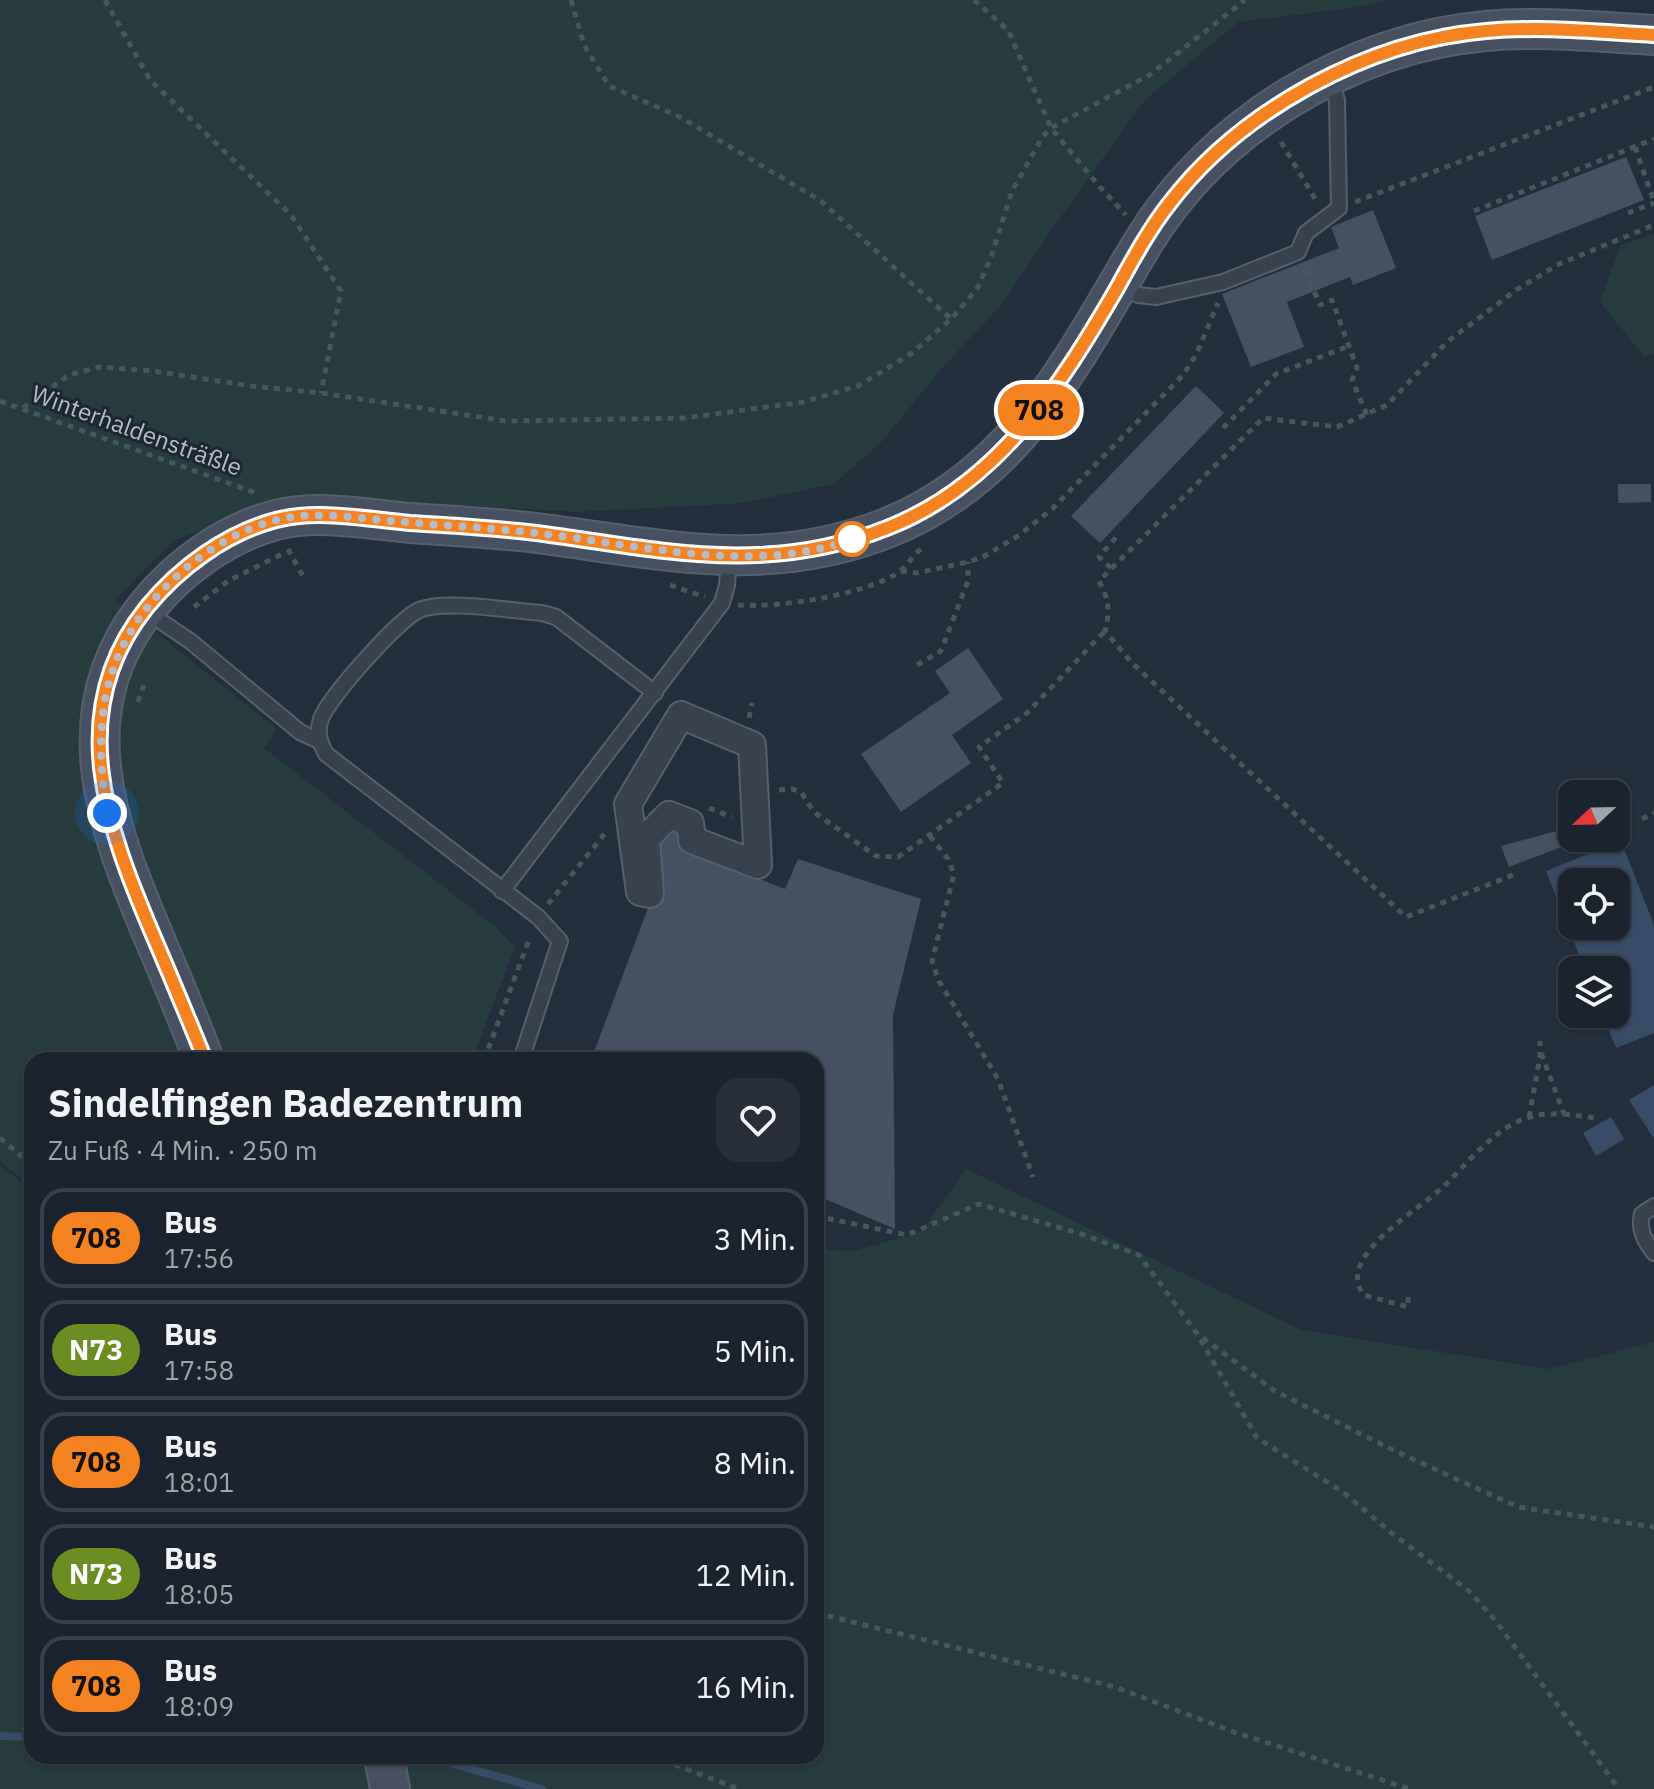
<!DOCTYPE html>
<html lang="de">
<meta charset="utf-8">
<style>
body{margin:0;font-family:"IBM Plex Sans",sans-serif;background:#282f3a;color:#f1f3f6;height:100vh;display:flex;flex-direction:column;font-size:30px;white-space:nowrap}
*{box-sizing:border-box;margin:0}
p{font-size:26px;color:#a0a4aa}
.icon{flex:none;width:44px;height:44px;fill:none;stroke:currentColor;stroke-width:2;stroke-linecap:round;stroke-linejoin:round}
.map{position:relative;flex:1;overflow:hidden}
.sheet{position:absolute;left:24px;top:1052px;width:800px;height:712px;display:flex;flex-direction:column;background:#1b232e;border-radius:24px;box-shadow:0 2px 6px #0004,0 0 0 2px #39404a}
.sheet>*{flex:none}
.badge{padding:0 16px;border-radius:26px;font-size:28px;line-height:52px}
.needle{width:52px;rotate:248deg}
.buttons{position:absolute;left:1558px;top:780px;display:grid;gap:16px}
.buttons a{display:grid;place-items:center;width:72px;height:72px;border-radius:16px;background:#1b232e;box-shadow:0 2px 6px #0004,0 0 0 2px #39404a;font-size:40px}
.you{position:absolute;width:40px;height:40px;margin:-20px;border:6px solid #fff;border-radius:50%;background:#1a73e8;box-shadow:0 0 0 12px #1a73e833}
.map>.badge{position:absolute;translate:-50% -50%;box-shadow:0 0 0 4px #fff}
.round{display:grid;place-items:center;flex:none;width:84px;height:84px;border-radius:24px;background:#282f3a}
.overview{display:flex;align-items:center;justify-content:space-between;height:136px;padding:0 24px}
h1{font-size:38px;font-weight:800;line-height:60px}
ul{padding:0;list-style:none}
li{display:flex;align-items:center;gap:24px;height:100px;margin:0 16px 12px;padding:0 8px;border:4px solid #39404a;border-radius:24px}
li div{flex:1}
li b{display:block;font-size:30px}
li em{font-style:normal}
li .badge{min-width:88px;font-weight:700;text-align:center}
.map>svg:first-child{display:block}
.green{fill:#263c3f}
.water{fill:#394c67;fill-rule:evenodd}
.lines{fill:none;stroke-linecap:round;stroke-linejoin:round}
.stream{stroke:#394c67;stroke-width:8}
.building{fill:#455162}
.lane-casing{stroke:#565f6c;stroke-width:18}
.street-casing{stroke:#565f6c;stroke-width:30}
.secondary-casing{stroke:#565f6c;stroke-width:42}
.path{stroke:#44595c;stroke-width:5;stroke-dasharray:6 6;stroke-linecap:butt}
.lane{stroke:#38414e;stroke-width:14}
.street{stroke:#38414e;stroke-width:26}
.secondary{stroke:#465061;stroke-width:38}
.line-casing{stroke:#fff;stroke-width:18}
.line{stroke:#f58220;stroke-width:12}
.walk{stroke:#b4bcc9;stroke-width:8;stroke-dasharray:0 14.4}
.stop-dot{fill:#fff;stroke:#f58220;stroke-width:4}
.labels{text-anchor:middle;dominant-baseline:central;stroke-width:6;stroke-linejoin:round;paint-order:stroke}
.street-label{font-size:24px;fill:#b4bcc9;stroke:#1d2633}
</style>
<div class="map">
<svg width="1654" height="1789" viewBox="0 0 1654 1789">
<rect width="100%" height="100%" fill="#242f3e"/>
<g class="green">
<polygon points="0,0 1388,0 1359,7 1238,22 1144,101 1055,225 1002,304 944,366 882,441 834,484 743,503 577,512 304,496 174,540 115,600 277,729 264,748 496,927 515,947 472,1060 32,1060 32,1188 0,1161"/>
<polygon points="1654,234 1654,354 1644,356 1600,302 1621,245"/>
<polygon points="0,1165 32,1191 32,1756 816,1756 816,1250 854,1251 921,1232 966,1169 1301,1330 1548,1369 1654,1342 1654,1789 0,1789"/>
</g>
<g class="water">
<path d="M1621 841 1654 925V1033L1616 1048 1602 1014H1616V970H1585L1546 871ZM1572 882H1616V926H1572Z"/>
<polygon points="1654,1085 1654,1139 1629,1100"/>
<polygon points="1611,1117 1624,1139 1596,1156 1583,1133"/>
</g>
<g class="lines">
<g class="stream">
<polyline points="0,1736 32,1737"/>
<polyline points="425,1756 542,1789"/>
</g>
</g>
<g class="building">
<polygon points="1626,157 1644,200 1492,260 1475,216"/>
<polygon points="1373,210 1396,268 1353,285 1350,277 1287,302 1304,347 1251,367 1222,294 1339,248 1331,227"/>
<polygon points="1196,386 1224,413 1100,543 1071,516"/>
<polygon points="1618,484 1651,484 1651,502 1618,503"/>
<polygon points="968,648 1003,699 952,735 971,763 901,812 861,754 950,693 935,671"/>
<polygon points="669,815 754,877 785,889 798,859 921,899 893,1015 895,1229 816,1195 816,1060 591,1060 654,892 646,838"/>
<polygon points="1572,827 1572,838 1585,838 1509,867 1501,846"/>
</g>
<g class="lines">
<g class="lane-casing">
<g id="lane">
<polyline points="1118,287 1138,295 1156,297 1223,282 1298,252 1306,233 1339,208 1337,101 1331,77"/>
<polyline points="147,612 190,641 300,732 319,741"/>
<polyline points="502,891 722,603 727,585 729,558"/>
<path d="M521 1060 560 941 538 917 326 754C320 743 316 732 321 719 329 697 398 620 419 610 444 599 513 611 542 613L556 617 655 693"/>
<path d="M1654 1206 1642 1214C1638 1230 1645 1241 1654 1253"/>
</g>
</g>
<g class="street-casing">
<polygon id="street" points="681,715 752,745 758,865 692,840 690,823 669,815 646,838 650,894 640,892 628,804"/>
</g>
<g class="secondary-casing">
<g id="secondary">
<path d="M204 1060C188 1018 171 977 153 935 107 826 63 712 147 607 178 568 226 533 276 520 317 509 367 519 410 523 455 526 500 528 544 534 667 550 767 575 887 528 1020 475 1075 355 1144 241 1215 125 1350 43 1486 31 1542 26 1598 32 1654 35"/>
<polyline points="384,1756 390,1789"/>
</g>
</g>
<g class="path">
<polyline points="105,0 150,80 291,215 341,291 321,393"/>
<polyline points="571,0 584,45 609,86 680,117 821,201 951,319"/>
<polyline points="974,0 1008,30 1051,128 1099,186 1126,215"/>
<polyline points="1281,142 1317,202"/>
<polyline points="1635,147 1654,202"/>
<polyline points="1355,202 1654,87"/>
<polyline points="1474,211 1654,139"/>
<polyline points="1628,213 1654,203"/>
<polyline points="1305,270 1320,305 1332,300 1357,368 1352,380 1367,415"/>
<polyline points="0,401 259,494"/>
<polyline points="23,408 69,375 99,367 153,371 251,386 321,393 506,421 685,418 803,402 858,386 912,353 951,319 977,289 991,257 1012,191 1043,136 1051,128 1151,74 1245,0"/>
<polyline points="1223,428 1276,374 1349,346"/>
<polyline points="288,549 304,578"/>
<polyline points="1111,568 1099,557 1119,534"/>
<polyline points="901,571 917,573 968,562 983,557 1018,536 1052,509 1183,375 1196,355 1218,303"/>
<polyline points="670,585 705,597"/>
<path d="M738 605C778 608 866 595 899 572 907 566 912 556 921 549"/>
<polyline points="194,607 228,581 284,553"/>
<polyline points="917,665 941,651 968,581 968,562"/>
<polyline points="138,702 145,681"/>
<polyline points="749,718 752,703"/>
<polyline points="779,790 792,789 801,792 814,812 876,856 898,857 1003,783 979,747 1027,713 1105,631"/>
<polyline points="709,808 732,817"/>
<polyline points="1642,819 1654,813"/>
<polyline points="930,836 948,859 954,874 932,961 939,981 998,1079 1033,1177"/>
<path d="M1513 875 1406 917 1132 663 1105 631C1110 610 1109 600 1099 581L1263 418 1337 427 1387 405 1447 342 1516 290 1559 264 1654 225"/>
<polyline points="548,904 607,831"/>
<polyline points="484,1060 530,937"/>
<polyline points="1564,1114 1595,1118"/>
<polyline points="1529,1117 1540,1057 1540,1041"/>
<polyline points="0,1138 32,1165"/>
<polyline points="816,1216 907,1235 979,1204 1081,1234 1139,1255 1198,1335 1257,1438 1343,1492 1393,1534 1469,1591 1495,1620 1619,1789"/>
<path d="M1408 1297V1307L1364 1295C1333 1257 1422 1208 1443 1187 1465 1166 1485 1140 1511 1125 1528 1115 1546 1113 1564 1114L1540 1050"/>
<polyline points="1203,1338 1275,1391 1395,1451 1518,1507 1654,1527"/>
<polyline points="816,1613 1115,1687 1234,1732 1410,1789"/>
<polyline points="652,1756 739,1789"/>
</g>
<use href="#lane" class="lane"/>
<use href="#street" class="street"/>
<use href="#secondary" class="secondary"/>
</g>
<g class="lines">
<g class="line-casing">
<path id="line" d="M205 1060C188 1018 171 977 153 935 107 827 63 711 147 607 179 568 226 533 276 520 318 509 367 519 410 523 454 526 500 528 544 534 666 551 768 575 887 528 997 485 1059 388 1116 290 1132 261 1148 231 1169 204 1241 110 1368 41 1486 31 1542 26 1598 32 1654 35"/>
</g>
<use href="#line" class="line"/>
<path class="walk" d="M107 813C94 732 99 662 156 597 186 563 231 531 277 520 317 510 363 519 404 522 448 526 493 528 537 533 640 545 757 575 852 539"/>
</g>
<circle class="stop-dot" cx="852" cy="539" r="16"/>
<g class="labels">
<g class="street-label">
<text transform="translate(137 430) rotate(20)">Winterhaldensträßle</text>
</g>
</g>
</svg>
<div class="buttons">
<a><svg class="needle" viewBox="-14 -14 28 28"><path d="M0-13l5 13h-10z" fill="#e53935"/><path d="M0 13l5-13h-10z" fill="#a0a4aa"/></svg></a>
<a><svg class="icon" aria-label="locate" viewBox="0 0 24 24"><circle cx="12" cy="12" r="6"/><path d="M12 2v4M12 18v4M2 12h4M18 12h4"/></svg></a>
<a><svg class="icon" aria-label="layers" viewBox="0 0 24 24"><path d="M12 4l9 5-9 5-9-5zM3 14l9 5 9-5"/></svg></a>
</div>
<div class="you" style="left:107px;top:813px"></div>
<b class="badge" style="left:1039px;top:410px;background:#f58220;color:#111">708</b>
<section class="sheet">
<div class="overview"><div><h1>Sindelfingen Badezentrum</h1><p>Zu Fuß · 4 Min. · 250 m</p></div><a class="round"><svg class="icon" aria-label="heart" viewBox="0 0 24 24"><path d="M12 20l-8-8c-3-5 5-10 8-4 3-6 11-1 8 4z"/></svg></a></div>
<ul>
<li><span class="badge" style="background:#f58220;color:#111">708</span><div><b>Bus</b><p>17:56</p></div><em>3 Min.</em></li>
<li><span class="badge" style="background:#6b8e23;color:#fff">N73</span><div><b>Bus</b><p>17:58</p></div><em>5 Min.</em></li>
<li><span class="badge" style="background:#f58220;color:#111">708</span><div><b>Bus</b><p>18:01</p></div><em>8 Min.</em></li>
<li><span class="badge" style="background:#6b8e23;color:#fff">N73</span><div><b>Bus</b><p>18:05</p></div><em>12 Min.</em></li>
<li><span class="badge" style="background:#f58220;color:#111">708</span><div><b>Bus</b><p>18:09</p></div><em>16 Min.</em></li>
</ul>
</section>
</div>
